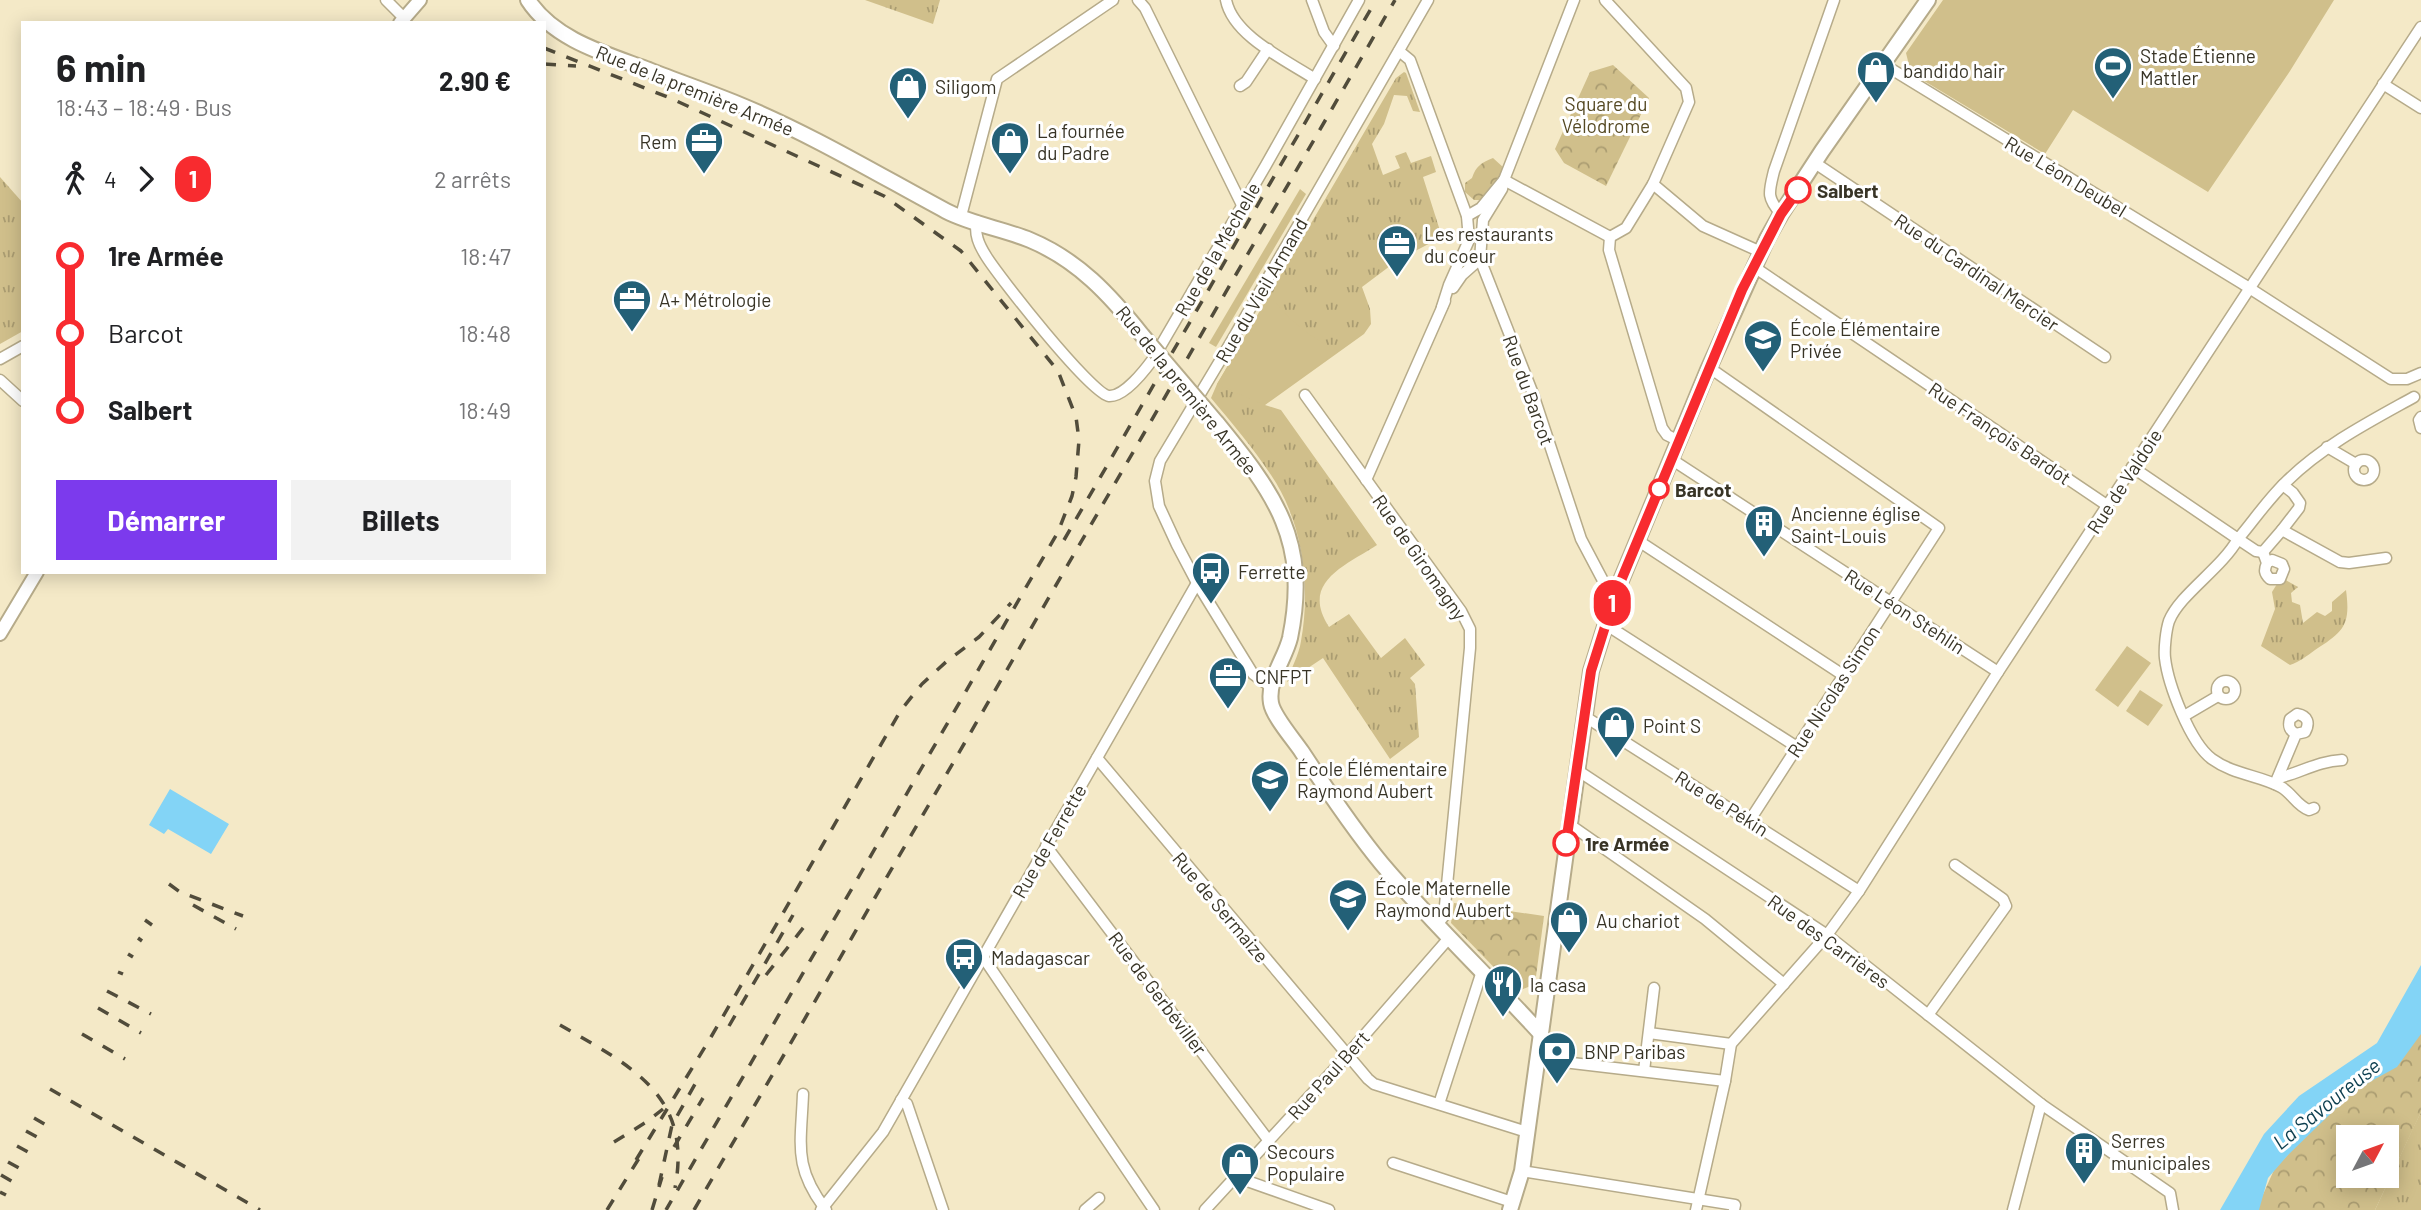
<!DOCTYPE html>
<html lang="fr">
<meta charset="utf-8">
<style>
body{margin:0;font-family:Barlow,sans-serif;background:#f2f2f2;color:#202124;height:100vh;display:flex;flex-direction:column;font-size:26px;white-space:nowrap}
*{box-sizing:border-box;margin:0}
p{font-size:23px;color:#757577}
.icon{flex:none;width:38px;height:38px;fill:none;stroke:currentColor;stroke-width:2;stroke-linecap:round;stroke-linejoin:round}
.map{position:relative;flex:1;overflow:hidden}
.sheet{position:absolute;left:21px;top:21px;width:525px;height:553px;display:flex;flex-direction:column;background:#fff;border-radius:0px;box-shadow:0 4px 18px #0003}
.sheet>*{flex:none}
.badge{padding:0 14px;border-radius:23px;font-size:24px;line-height:46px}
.needle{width:46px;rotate:49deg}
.buttons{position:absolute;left:2336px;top:1125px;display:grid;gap:14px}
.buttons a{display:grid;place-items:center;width:63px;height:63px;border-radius:0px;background:#fff;box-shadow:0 4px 18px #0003;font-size:35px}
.map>.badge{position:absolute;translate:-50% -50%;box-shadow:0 0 0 4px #fff}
.legs{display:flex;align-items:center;gap:10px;height:77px;padding:0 35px;font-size:23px}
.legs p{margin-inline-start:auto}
.headline{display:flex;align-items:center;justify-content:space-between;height:119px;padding:0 35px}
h1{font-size:38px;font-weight:700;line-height:52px}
.button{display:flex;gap:14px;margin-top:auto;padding:14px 35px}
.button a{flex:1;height:80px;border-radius:0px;background:#7c3aed;color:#fff;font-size:28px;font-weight:700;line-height:80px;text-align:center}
.button a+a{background:#f2f2f2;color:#202124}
ul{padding:0 35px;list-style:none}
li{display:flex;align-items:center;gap:24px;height:77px;font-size:26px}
li i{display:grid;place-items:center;width:10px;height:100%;margin:0 9px;background:currentColor}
li i::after{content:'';width:18px;height:18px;margin:-9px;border:5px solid;border-radius:50%;background:#fff}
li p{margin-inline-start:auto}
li:first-child i{background:linear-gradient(#0000 50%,currentColor 0)}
li:last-child i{background:linear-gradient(currentColor 50%,#0000 0)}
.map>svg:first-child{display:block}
.grass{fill:url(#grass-tufts)}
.forest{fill:url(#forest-crowns);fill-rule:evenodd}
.garden{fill:#d0bf8b}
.water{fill:#83d4f6}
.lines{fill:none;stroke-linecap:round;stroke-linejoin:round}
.minor-casing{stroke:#b6ab8a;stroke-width:13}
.tertiary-casing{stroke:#b6ab8a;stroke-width:16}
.secondary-casing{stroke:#b6ab8a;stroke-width:18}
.minor{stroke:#fff;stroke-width:10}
.tertiary{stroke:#fff;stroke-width:12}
.secondary{stroke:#fff;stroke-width:14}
.rail{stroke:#514c3b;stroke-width:3.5;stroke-dasharray:12 12;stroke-linecap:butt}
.secondary-bridge-casing{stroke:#b6ab8a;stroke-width:18;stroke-linecap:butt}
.secondary-bridge{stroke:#fff;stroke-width:14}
.line-1-casing{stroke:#fff;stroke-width:16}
.line-1{stroke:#f82b2f;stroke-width:10}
.stop-1-dot{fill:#fff;stroke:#f82b2f;stroke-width:3.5}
.labels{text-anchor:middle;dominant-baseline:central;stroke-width:6;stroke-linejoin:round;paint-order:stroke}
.poi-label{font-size:19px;fill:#383426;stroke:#fff;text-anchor:start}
.street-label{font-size:19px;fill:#383426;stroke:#fff}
.park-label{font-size:19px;fill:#554923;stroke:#fff}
.stop-label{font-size:19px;font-weight:bold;fill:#383426;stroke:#fff;text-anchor:start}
.water-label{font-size:21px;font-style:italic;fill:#0c3e4f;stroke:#fff}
</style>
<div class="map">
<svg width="2421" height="1210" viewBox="0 0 2421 1210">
<defs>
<pattern id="grass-tufts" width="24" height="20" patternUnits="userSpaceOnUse" patternTransform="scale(1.75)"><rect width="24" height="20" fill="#d0bf8b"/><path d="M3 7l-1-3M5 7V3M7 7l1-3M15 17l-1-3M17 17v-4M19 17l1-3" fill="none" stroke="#aa9c71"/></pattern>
<pattern id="forest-crowns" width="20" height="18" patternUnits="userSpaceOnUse" patternTransform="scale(1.75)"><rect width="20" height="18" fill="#d0bf8b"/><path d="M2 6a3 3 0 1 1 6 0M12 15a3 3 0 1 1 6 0" fill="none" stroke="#aa9c71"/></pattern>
</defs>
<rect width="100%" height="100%" fill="#f4e9c7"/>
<g class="grass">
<polygon points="865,0 940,0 933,24"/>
<path d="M1404 72 1406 73 1420 112 1413 111 1407 96 1394 95 1384 124 1372 144 1383 175 1400 168 1395 156 1406 152 1411 163 1431 156 1436 172 1423 177 1442 237 1398 260 1362 287 1370 309 1371 324 1364 334 1265 405 1281 410 1377 545C1345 566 1300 582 1329 627L1349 614 1381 658 1405 638 1425 665 1410 678 1415 684 1419 737 1390 759 1323 658 1287 682C1291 668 1299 655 1301 641 1311 586 1303 522 1271 475 1253 448 1232 423 1211 398L1217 384 1396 78Z"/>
<polygon points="0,177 23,203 23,331 0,344"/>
<path d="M2284 579 2298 587 2291 593 2292 602 2300 605 2303 623 2317 612 2325 616 2332 611V602L2346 590C2351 626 2343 632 2315 650 2307 656 2299 662 2290 665L2261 646 2275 609 2272 592 2277 584Z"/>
<polygon points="2421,1112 2421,1210 2375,1210 2415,1124"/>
</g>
<g class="forest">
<polygon points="1613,65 1649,98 1606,186 1564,163 1555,149 1590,72"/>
<path d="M1493 158 1504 168 1494 186 1482 200H1474L1465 192V183L1472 178C1476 166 1481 163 1493 158Z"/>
<polygon points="1454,903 1544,916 1535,984 1521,990 1513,987 1451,923"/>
<path d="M2421 1020V1112L2375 1210H2256L2274 1170 2303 1138ZM2348 1138H2387V1176H2348Z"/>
</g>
<g class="garden">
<polygon points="1943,0 2334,0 2290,71 2208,192 2073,110 2045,154 1911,73 1906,53"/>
<polygon points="1300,189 1306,194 1216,347 1209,343"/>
<path d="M1270 296C1288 319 1310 339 1339 350L1264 405 1217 384Z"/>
<polygon points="2127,646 2151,663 2118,707 2095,690"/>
<polygon points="2140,690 2163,705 2148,726 2126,711"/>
</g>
<g class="water">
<polygon points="170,789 229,824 211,854 168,829 164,834 149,825"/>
<polygon points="2421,965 2421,1034 2397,1067 2355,1090 2288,1155 2268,1178 2259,1210 2220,1210 2264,1134 2299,1096 2377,1043"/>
</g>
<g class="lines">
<g class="minor-casing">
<g id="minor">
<polyline points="386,0 404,18"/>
<polyline points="1138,0 1145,8 1242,205"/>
<path d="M1226 0C1233 36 1286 60 1315 79"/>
<polyline points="1312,0 1324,32 1334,46"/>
<polyline points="1605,0 1686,88 1689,102 1653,184 1626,228 1610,237"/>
<polyline points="1399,51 1410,60 1467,216 1469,240 1449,285 1442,307"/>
<polyline points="1883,64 2243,284 2391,379 2407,379 2421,373"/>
<polyline points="2383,84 2421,108"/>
<polyline points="1240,86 1246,82 1268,49"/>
<polyline points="1815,163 2105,357"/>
<polyline points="1504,180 1502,189 1483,220 1480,259 1533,394 1581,539 1609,592 1615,595"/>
<polyline points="1504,180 1610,237"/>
<polyline points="1653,184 1703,226 1761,252"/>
<path d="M1781 214C1766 197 1769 192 1774 171L1834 0"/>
<polyline points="961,216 997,79 1113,0"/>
<polyline points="1467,216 1481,208 1504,180 1574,0"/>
<path d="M977 221C974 234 979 245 986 256 999 277 1091 394 1109 396 1124 397 1145 370 1153 359L1266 165 1359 0"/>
<polyline points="1610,237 1609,250 1662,428 1667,435 1679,441"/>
<polyline points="1754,267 2108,506"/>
<polyline points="1453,288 1462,275 1480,259"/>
<polyline points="0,359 23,346"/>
<polyline points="1708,370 1717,373 1939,528 1750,820"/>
<polyline points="0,380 23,401"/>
<polyline points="1305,395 1461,611 1470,629 1470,648 1444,916 1437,925"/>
<polyline points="2421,417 2419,420 2421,428"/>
<polyline points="2327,447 2356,464"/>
<polyline points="1671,459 1998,672"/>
<circle cx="2364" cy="470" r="10"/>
<path d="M2132 467 2238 539C2254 520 2269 498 2287 481 2324 445 2369 422 2414 397"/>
<polyline points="1366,480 1445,301"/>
<polyline points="2283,485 2293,493 2300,503 2299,508 2282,530 2340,562 2349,563 2386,558"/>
<path d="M2282 530 2263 552 2256 551 2238 539C2221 569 2180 594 2169 621 2166 630 2164 649 2165 658 2168 684 2190 743 2212 759 2234 775 2259 775 2281 787 2292 793 2297 806 2309 810L2314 808"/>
<polyline points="1637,540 1843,675"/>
<path d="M2263 552 2267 563C2264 570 2264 573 2270 579H2280L2284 569 2282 564 2272 560 2267 563"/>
<polyline points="1605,624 1797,747"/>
<circle cx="2226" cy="690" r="9"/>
<polyline points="1271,687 1253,674 1197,583 1177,545 1159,506 1155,481 1160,461 1224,354 1428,0"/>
<polyline points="1584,716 1859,891"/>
<polyline points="2184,716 2218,696"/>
<polyline points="1097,758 1368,1079 1374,1084 1527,1132"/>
<polyline points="1577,770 1827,935 2041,1104 2170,1193 2173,1210"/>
<path d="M2278 778C2300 773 2318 761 2342 760"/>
<path d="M2275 784 2296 734 2305 732C2310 723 2308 716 2297 714L2290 719C2288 726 2289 730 2296 734"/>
<polyline points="1569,824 1705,919 1784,984"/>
<polyline points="1046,846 1269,1141"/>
<polyline points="983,957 1154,1210"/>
<polyline points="1928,1015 2006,906 2003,899 1955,865"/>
<polyline points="1649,1033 1731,1044"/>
<polyline points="1538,1059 1725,1081"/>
<polyline points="1644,1071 1654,988"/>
<path d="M803 1094C801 1145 793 1167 826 1210"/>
<polyline points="901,1100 907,1104 943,1210"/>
<polyline points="1439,1104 1482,971"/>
<polyline points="1393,1163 1512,1202"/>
<polyline points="1522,1171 1735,1205 1734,1210"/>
<polyline points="1236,1177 1329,1210"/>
<polyline points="821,1210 883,1132 1197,583"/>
<polyline points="1085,1210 1099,1198"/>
<polyline points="1205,1210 1341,1062 1449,938"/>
<polyline points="1696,1210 1725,1081 1731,1044 1827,935 1859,891 1998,672 2421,27"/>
<polyline points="2013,1210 2041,1104"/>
</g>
</g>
<g class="tertiary-casing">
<g id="tertiary">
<polyline points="400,23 420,0"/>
<polyline points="0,634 37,572"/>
</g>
</g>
<g class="secondary-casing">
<g id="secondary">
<path d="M528 0C554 40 606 54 649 70 679 82 709 92 738 104 811 134 877 174 946 211 971 224 1003 229 1030 240 1078 260 1110 295 1142 335"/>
<path d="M1217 423C1275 494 1310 541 1290 638 1285 659 1267 680 1271 703 1273 716 1294 740 1302 752 1327 790 1353 829 1382 864 1432 923 1489 977 1541 1034"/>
<polyline points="1510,1210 1522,1171 1591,671 1615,595 1708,370 1767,239 1781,214 1822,151 1928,0"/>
</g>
</g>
<use href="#minor" class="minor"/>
<use href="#tertiary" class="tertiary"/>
<use href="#secondary" class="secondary"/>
<g class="rail">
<polyline points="544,48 670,98 884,196 961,251 1058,371 1076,417 1079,440 1076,477 1072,496 1058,532 666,1210"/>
<polyline points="544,64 576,66"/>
<polyline points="1064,540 1376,0"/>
<polyline points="169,884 180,892 243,916"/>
<polyline points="193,905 236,929"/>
<polyline points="145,920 152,925"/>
<polyline points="138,938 142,941"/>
<polyline points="128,954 133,957"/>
<polyline points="118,972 123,974"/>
<polyline points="766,975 807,923"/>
<polyline points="107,991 151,1014"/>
<polyline points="98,1008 141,1033"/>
<path d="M560 1025C629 1065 693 1094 675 1188"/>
<polyline points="729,1026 793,915"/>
<polyline points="82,1034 125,1059"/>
<polyline points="50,1089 260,1210"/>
<polyline points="34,1118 46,1125"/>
<polyline points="26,1131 39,1138"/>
<polyline points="614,1142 648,1121 663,1109"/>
<polyline points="17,1146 30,1153"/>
<polyline points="674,1147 703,1098"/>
<polyline points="636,1160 711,1037 901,710 922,684 947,661 979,637 1011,603"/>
<polyline points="8,1162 21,1169"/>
<polyline points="1,1175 13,1182"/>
<polyline points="659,1185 672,1125 699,1077"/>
<polyline points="0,1192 6,1195"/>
<polyline points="607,1210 641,1155"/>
<polyline points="652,1210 662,1177"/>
<polyline points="694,1210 1395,0"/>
</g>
<g class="secondary-bridge-casing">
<polyline id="secondary-bridge" points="1142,335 1217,423"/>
</g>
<use href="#secondary-bridge" class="secondary-bridge"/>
</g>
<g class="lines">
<g class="line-1-casing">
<polyline id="line-1" points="1566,843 1591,671 1615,595 1742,290 1781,214 1798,190"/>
</g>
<use href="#line-1" class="line-1"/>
</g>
<defs>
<g id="stadium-pin" transform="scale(2.0125)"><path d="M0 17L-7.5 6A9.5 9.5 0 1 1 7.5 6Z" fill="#236077" stroke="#fff"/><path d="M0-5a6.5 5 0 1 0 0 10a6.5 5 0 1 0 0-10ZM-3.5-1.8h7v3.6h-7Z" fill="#fff"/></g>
<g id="shop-pin" transform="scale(2.0125)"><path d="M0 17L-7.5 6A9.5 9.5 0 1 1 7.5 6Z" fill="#236077" stroke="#fff"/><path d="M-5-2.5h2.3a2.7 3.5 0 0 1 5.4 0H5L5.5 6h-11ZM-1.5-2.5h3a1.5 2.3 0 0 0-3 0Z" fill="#fff"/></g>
<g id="office-pin" transform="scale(2.0125)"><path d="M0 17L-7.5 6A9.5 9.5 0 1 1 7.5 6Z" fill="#236077" stroke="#fff"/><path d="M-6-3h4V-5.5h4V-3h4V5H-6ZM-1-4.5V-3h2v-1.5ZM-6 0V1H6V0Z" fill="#fff"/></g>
<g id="school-pin" transform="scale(2.0125)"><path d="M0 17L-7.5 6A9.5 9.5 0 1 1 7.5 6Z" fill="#236077" stroke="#fff"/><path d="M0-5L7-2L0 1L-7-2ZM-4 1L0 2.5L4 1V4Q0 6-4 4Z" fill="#fff"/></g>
<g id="building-pin" transform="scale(2.0125)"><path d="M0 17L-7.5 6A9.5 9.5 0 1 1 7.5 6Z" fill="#236077" stroke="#fff"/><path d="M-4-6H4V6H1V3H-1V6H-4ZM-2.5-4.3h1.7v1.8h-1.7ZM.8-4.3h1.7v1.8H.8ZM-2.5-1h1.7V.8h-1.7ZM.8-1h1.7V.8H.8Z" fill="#fff"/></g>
<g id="bus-pin" transform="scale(2.0125)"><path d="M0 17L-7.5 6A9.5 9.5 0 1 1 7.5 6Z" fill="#236077" stroke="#fff"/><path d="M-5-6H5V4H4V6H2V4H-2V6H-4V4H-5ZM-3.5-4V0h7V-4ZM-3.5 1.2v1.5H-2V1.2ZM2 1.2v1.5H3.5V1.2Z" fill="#fff"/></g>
<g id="restaurant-pin" transform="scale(2.0125)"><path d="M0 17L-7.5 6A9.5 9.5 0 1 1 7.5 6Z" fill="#236077" stroke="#fff"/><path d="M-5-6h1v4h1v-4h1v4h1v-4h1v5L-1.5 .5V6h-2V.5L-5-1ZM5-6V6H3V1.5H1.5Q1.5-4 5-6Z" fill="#fff"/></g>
<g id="bank-pin" transform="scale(2.0125)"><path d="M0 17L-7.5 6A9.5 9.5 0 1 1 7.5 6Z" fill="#236077" stroke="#fff"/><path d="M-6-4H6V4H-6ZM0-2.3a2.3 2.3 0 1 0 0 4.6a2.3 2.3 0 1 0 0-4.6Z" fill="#fff"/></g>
</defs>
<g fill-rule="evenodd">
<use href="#stadium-pin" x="2113" y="66"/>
<use href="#shop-pin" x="1876" y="70"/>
<use href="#shop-pin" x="908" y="86"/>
<use href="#office-pin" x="704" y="141"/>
<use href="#shop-pin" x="1010" y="141"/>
<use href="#office-pin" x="1397" y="244"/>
<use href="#office-pin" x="632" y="299"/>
<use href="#school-pin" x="1763" y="339"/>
<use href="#building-pin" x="1764" y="524"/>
<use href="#bus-pin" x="1211" y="571"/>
<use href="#office-pin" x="1228" y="676"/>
<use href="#shop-pin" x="1616" y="725"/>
<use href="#school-pin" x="1270" y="779"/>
<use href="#school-pin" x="1348" y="898"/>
<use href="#shop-pin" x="1569" y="920"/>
<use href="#bus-pin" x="964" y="957"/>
<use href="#restaurant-pin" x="1503" y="984"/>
<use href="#bank-pin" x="1557" y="1051"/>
<use href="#building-pin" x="2084" y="1151"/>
<use href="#shop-pin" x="1240" y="1162"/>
</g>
<g class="stop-1-dot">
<circle cx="1798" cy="190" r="12"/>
<circle cx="1659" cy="489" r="9"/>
<circle cx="1566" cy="843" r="12"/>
</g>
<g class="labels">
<g class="poi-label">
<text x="2140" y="55">Stade Étienne<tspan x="2140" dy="22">Mattler</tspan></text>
<text x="1903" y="70">bandido hair</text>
<text x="935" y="86">Siligom</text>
<text x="1037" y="130">La fournée<tspan x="1037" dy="22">du Padre</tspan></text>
<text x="677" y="141" text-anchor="end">Rem</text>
<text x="1424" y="233">Les restaurants<tspan x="1424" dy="22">du coeur</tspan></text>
<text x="659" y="299">A+ Métrologie</text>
<text x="1790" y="328">École Élémentaire<tspan x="1790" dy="22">Privée</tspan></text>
<text x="1791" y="513">Ancienne église<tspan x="1791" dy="22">Saint-Louis</tspan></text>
<text x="1238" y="571">Ferrette</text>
<text x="1255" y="676">CNFPT</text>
<text x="1643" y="725">Point S</text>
<text x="1297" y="768">École Élémentaire<tspan x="1297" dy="22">Raymond Aubert</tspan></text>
<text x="1375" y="887">École Maternelle<tspan x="1375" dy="22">Raymond Aubert</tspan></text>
<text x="1596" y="920">Au chariot</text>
<text x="991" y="957">Madagascar</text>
<text x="1530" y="984">la casa</text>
<text x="1584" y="1051">BNP Paribas</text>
<text x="2111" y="1140">Serres<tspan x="2111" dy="22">municipales</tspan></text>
<text x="1267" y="1151">Secours<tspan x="1267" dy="22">Populaire</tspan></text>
</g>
<g class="street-label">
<text transform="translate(695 90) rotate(22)">Rue de la première Armée</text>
<text transform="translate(2066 176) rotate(31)">Rue Léon Deubel</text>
<text transform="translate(1217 249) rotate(-60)">Rue de la Méchelle</text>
<text transform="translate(1977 272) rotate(34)">Rue du Cardinal Mercier</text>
<text transform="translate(1261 290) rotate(-60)">Rue du Vieil Armand</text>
<text transform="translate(1187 390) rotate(51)">Rue de la première Armée</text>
<text transform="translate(1529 390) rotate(70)">Rue du Barcot</text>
<text transform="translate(2000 433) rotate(34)">Rue François Bardot</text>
<text transform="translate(2124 481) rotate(-57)">Rue de Valdoie</text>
<text transform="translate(1420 557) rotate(55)">Rue de Giromagny</text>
<text transform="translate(1905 611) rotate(33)">Rue Léon Stehlin</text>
<text transform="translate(1833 691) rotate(-57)">Rue Nicolas Simon</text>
<text transform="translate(1722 803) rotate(32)">Rue de Pékin</text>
<text transform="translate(1049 841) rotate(-60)">Rue de Ferrette</text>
<text transform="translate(1221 907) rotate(50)">Rue de Sermaize</text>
<text transform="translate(1829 941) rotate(36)">Rue des Carrières</text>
<text transform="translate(1158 993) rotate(53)">Rue de Gerbéviller</text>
<text transform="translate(1328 1075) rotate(-48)">Rue Paul Bert</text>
</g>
<g class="park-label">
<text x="1606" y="103">Square du<tspan x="1606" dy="22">Vélodrome</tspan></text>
</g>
<g class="stop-label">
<text x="1817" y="190">Salbert</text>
<text x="1675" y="489">Barcot</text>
<text x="1585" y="843">1re Armée</text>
</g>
<g class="water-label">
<text transform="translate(2326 1103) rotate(-39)">La Savoureuse</text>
</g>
</g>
</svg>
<div class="buttons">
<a><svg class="needle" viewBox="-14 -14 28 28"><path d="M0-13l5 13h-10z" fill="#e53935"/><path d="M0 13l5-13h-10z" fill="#757577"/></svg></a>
</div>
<b class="badge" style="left:1612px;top:603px;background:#f82b2f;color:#fff">1</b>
<section class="sheet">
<div class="headline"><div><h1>6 min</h1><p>18:43 – 18:49 · Bus</p></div><b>2.90 €</b></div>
<div class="legs"><svg class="icon" aria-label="walk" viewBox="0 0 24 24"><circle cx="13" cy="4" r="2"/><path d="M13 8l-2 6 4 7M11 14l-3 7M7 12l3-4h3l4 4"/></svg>4<svg class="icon" aria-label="forward" viewBox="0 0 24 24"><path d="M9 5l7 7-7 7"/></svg><b class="badge" style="background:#f82b2f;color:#fff">1</b><p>2 arrêts</p></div>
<ul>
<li><i style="color:#f82b2f"></i><b>1re Armée</b><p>18:47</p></li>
<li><i style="color:#f82b2f"></i><span>Barcot</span><p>18:48</p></li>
<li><i style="color:#f82b2f"></i><b>Salbert</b><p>18:49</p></li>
</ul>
<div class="button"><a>Démarrer</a><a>Billets</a></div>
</section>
</div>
